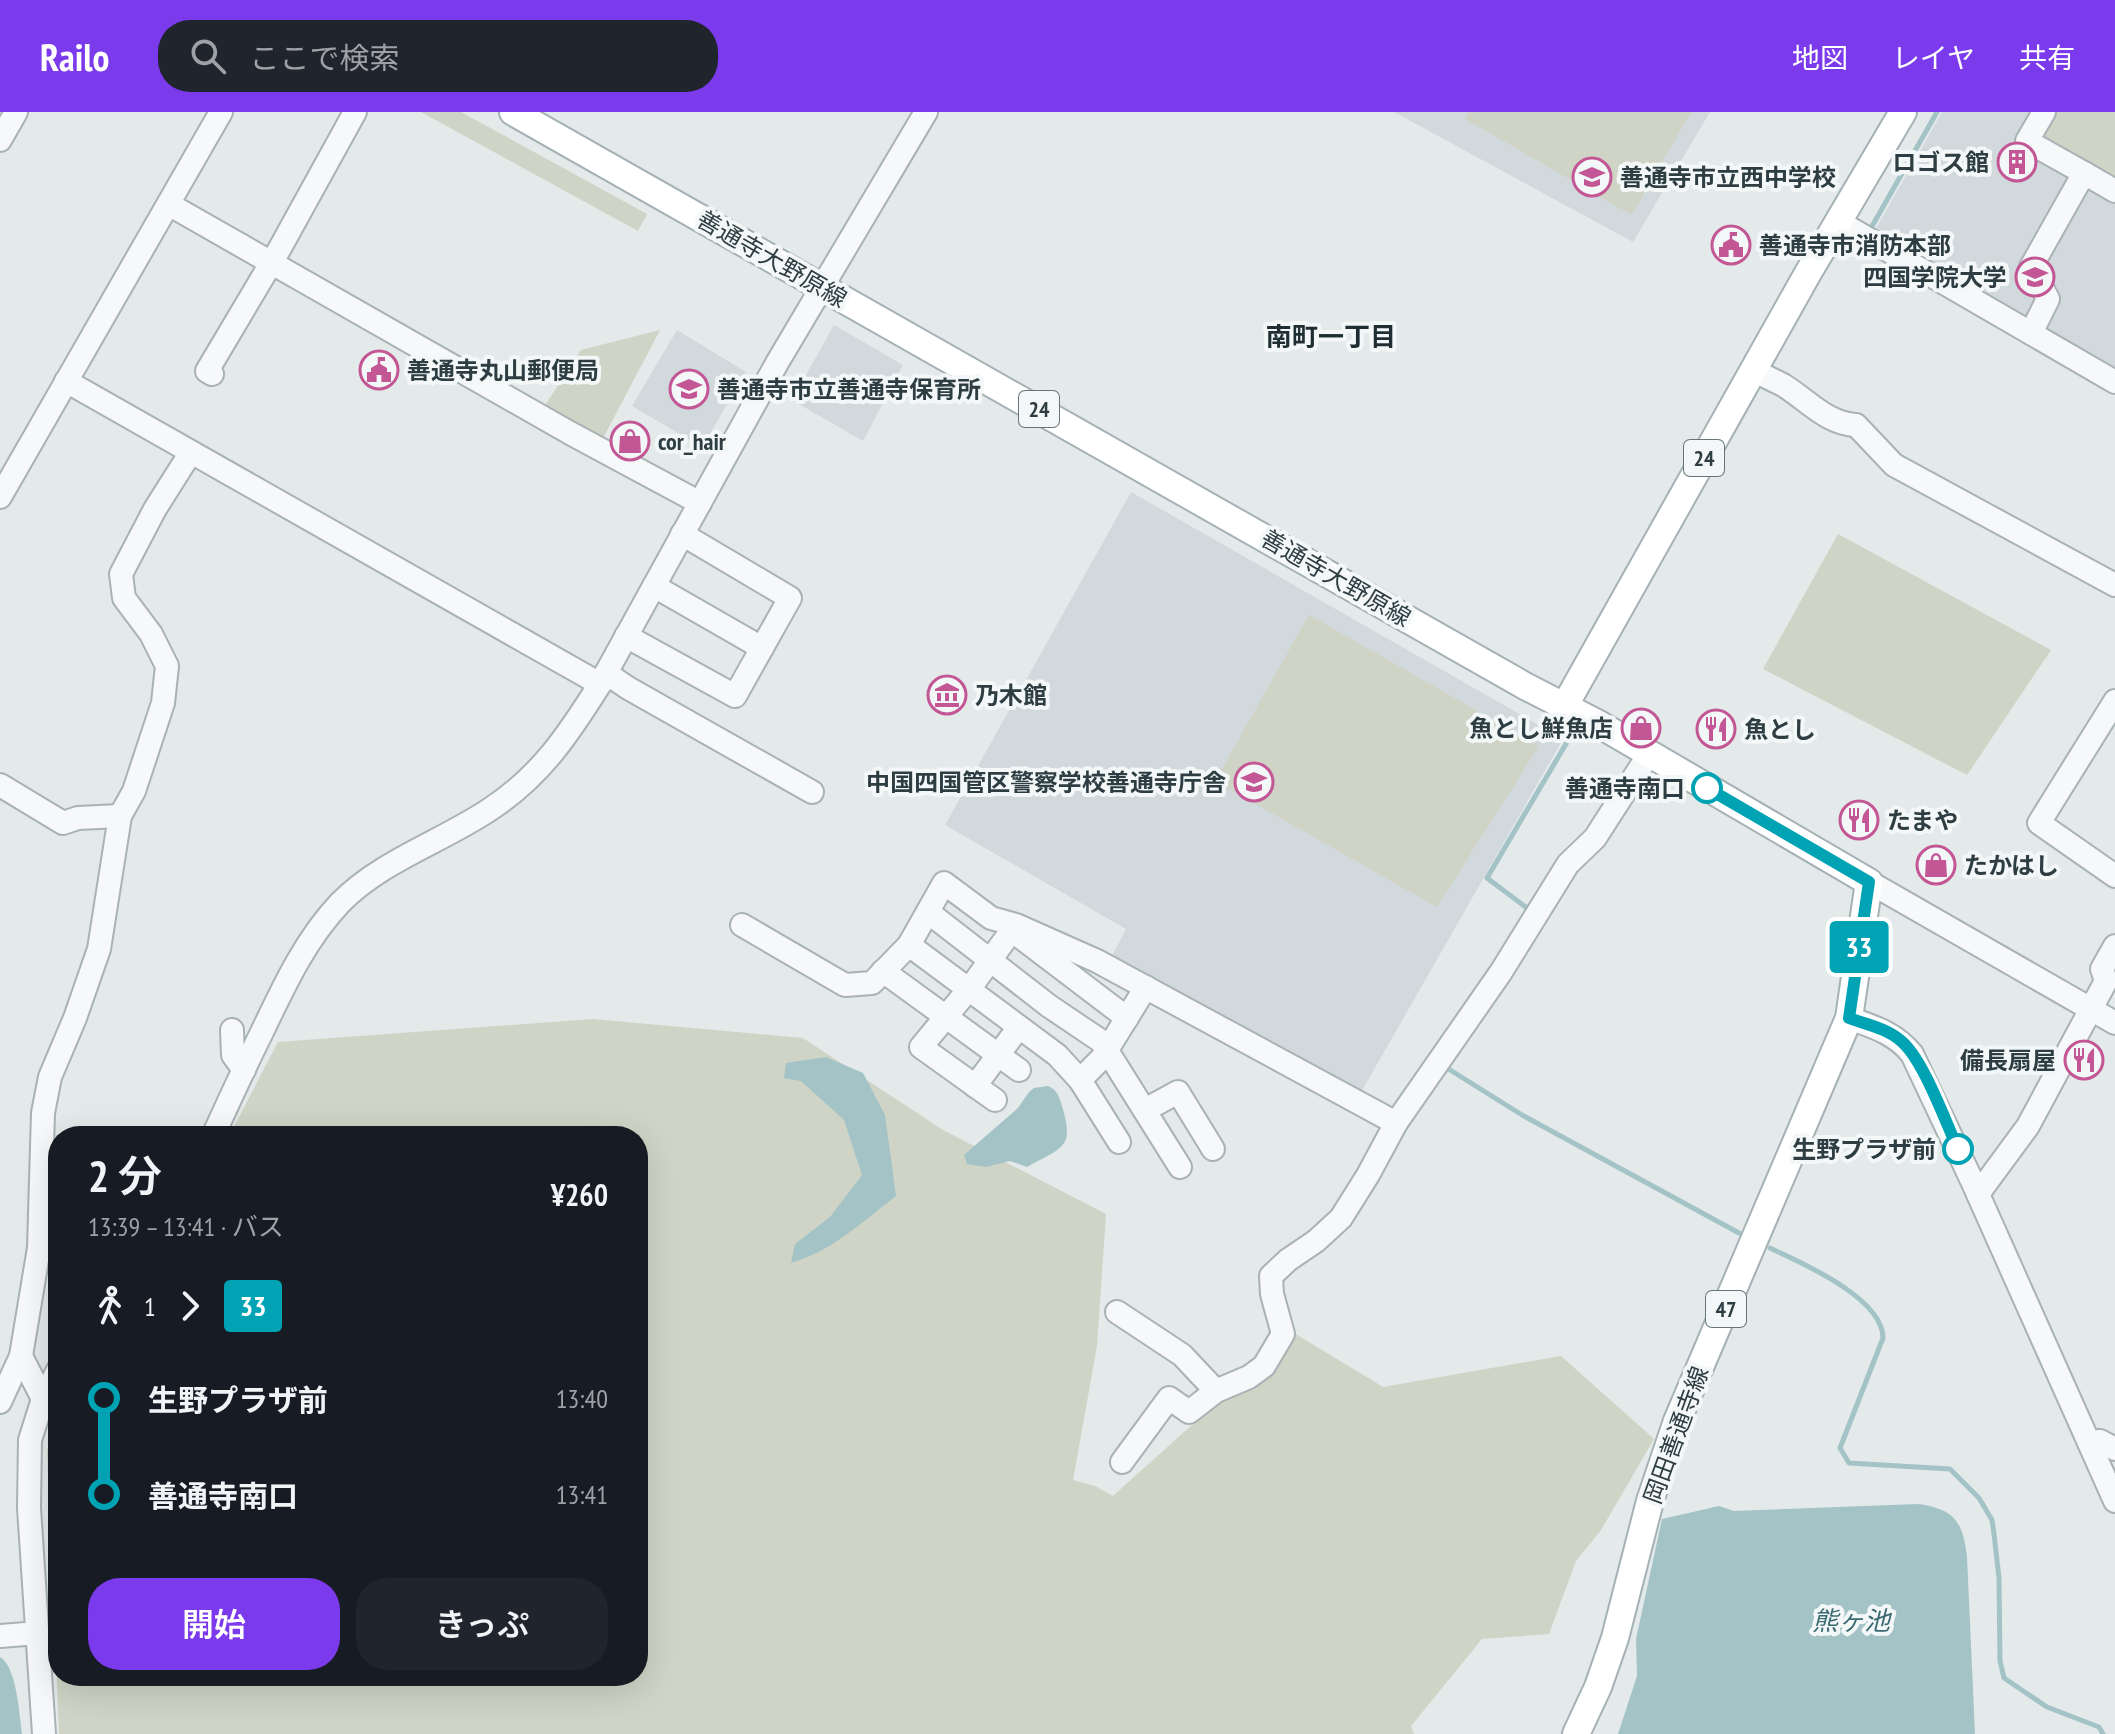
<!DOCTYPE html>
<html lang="ja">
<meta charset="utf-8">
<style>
body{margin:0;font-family:"PT Sans Narrow","Noto Sans JP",sans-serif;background:#20242c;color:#f1f3f6;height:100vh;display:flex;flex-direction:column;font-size:30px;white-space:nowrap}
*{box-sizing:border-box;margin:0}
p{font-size:26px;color:#9ea1a6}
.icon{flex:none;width:44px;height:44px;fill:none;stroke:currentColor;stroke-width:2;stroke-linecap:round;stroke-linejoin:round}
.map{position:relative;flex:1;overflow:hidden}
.side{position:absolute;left:48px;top:1014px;width:600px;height:560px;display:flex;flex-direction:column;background:#171b24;border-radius:32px;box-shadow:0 8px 32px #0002}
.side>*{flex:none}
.badge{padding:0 16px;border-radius:6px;font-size:28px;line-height:52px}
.map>.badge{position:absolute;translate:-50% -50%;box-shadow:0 0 0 4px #fff}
.legs{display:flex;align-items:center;gap:12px;height:88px;padding:0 40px;font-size:26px}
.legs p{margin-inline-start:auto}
.head{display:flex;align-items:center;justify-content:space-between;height:136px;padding:0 40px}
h1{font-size:44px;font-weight:600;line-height:60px}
.cta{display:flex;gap:16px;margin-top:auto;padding:16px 40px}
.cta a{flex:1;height:92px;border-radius:32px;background:#7c3aed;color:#fff;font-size:32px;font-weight:600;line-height:92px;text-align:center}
.cta a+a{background:#20242c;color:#f1f3f6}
ul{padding:0 40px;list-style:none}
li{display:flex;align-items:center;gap:28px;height:96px;font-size:30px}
li i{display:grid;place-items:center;width:12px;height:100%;margin:0 10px;background:currentColor}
li i::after{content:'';width:20px;height:20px;margin:-10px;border:6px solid;border-radius:50%;background:#171b24}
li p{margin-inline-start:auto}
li:first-child i{background:linear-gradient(#0000 50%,currentColor 0)}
li:last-child i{background:linear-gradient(currentColor 50%,#0000 0)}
header{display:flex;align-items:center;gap:48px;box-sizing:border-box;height:112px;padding:0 40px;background:#7c3aed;color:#fff}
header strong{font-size:38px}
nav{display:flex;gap:44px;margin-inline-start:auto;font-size:28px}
.search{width:560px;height:72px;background:#20242c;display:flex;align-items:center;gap:20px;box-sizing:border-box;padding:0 28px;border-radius:32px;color:#9ea1a6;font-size:30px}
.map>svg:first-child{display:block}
.built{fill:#d2d9dc}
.green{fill:#cfd4c6}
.water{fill:#a3c3c7}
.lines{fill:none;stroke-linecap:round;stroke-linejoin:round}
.stream{stroke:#a3c3c7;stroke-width:5}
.minor-casing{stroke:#a9b2b4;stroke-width:26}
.major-casing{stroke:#a4b2b5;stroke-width:30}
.minor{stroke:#f6f8f9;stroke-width:22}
.major{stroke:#fff;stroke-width:26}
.line-1-casing{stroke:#fff;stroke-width:18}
.line-1{stroke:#00a3b4;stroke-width:12}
.stop-1-dot{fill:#fff;stroke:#00a3b4;stroke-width:4}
.labels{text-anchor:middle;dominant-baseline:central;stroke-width:8;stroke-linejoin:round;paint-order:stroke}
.shield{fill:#f3f7f8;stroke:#687578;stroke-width:2}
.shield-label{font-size:22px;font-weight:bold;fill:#2d3d41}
.poi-label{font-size:24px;font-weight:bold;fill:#2d3d41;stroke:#f3f7f8;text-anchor:start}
.street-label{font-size:24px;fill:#2d3d41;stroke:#f3f7f8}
.stop-label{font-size:24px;font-weight:bold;fill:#2d3d41;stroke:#f3f7f8;text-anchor:end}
.neighbourhood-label{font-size:26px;font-weight:bold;fill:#1f2e32;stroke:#f3f7f8}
.water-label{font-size:26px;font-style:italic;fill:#3b6a72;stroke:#f3f7f8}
</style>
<header>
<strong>Railo</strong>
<div class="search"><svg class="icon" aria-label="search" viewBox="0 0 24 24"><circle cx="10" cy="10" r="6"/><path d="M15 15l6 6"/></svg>ここで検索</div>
<nav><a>地図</a><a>レイヤ</a><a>共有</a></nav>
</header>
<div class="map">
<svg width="2115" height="1622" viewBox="0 0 2115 1622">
<rect width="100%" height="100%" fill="#e4e9ea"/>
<g class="built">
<polygon points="1394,0 1710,0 1633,130"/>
<polygon points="1942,0 2115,0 2115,255 1874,120"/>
<polygon points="834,213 903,253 863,329 792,288"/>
<polygon points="677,218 746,260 702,335 632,294"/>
<polygon points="1131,380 1563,627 1360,982 1110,848 1126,817 945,713"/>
</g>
<g class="green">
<polygon points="421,0 461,0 647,102 638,119"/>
<polygon points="1469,0 1691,0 1632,103 1465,7"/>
<polygon points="2054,0 2115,0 2115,70 2039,27"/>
<polygon points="660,218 600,332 542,298 581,238"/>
<polygon points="1838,422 2051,538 1967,663 1763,557"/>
<polygon points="1309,503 1539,634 1437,795 1215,669"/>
<polygon points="593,907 803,926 943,1018 1106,1102 1097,1234 1073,1368 1095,1374 1113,1384 1294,1221 1383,1275 1561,1244 1654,1327 1601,1418 1576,1449 1549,1522 1482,1527 1411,1614 1414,1622 59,1622 47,1339 58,1305 58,1564 638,1564 638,1024 229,1024 278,930"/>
</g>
<g class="water">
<path d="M826 945 863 961 885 1003 896 1084C862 1110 832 1139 791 1151L795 1132 830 1105 862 1063 844 1008 801 969 784 966 786 951Z"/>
<path d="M1048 974C1058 978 1059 985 1062 994 1075 1037 1062 1035 1027 1055L1010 1049 986 1055 967 1052 964 1043 1018 996 1029 980 1034 976Z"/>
<path d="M1918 1392C1954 1397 1963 1409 1967 1445L1975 1622H1618L1637 1564 1636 1527 1662 1407 1719 1394 1734 1399Z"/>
<path d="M0 1545C17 1555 19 1602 22 1622H0Z"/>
</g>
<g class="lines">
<g class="stream">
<polyline points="1871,116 1937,0"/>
<polyline points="1527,796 1487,766 1573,620"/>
<polyline points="1448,954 1447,956 1522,1003 1739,1121"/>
<path d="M1770 1136C1802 1151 1883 1186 1883 1226L1840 1336 1849 1351 1950 1357 1979 1386 1992 1408 1994 1422 1999 1466 2000 1549 2004 1566 2047 1595 2099 1615 2103 1622"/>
</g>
<g class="minor-casing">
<g id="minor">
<polyline points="0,28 16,0"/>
<polyline points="2084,61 2115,79"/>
<polyline points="170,93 570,321 700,391"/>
<polyline points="1839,110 2115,270"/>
<polyline points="2031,221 2048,187 2031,155 2084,61 2027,29 2044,0"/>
<path d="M1754 259C1763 263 1773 268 1783 273 1806 287 1827 312 1856 313L1894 353 2115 473"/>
<polyline points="212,262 207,259 280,136 355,0"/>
<polyline points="66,269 600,572"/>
<polyline points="0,385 221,0"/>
<polyline points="654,474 762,536"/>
<polyline points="626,524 735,584 790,486 682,422"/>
<polyline points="606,561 628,576 812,680"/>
<polyline points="2115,589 2039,711 2115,764"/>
<polyline points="0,673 63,711 78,706 120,704"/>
<polyline points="1869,770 2115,911"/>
<polyline points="928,800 1049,894 1101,929 1180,1055"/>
<polyline points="742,813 845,873 872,871 909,833 944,771 991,806 1016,813 1097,849 1396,1011"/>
<polyline points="1019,824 1127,906"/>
<polyline points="909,833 1057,943 1080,968 1119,1030"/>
<polyline points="883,859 1019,958"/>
<path d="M1849 906C1874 915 1895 921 1912 942L1973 1071 2115 1389"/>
<polyline points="232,918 233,943 244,958"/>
<polyline points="1080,968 1102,946 1146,875"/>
<polyline points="975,974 1019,915"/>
<polyline points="995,988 921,935 973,872 1012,818"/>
<polyline points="1145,998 1178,980 1213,1037"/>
<path d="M213 1024C229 989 245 954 262 920 284 874 305 828 340 791 381 749 441 730 489 698 540 665 568 623 600 572L777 251 926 0"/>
<polyline points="1978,1082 2028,1014 2106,869 2102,857 2115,834"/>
<polyline points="1117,1200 1182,1243 1216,1279"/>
<polyline points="21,1244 43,1287"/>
<polyline points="0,1290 21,1244 39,1136 43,1001 50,965 75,906 99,837 120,704 134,679 163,591 167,554 151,522 124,486 121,462 155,397 191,340"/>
<polyline points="2089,1330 2100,1329 2115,1337"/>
<polyline points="1122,1350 1169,1286 1189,1300 1216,1279 1249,1265 1264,1254 1283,1222 1272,1182 1271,1164 1288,1148 1316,1129 1341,1106 1368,1063 1396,1011 1501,860 1568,752 1595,726 1649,642"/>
<polyline points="0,1524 38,1521"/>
<polyline points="44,1622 29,1396 30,1328 43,1287 58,1258"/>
</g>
</g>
<g class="major-casing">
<g id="major">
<polyline points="513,0 1525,574 1597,611 1869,770 1849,906 1677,1309 1650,1389 1615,1526 1598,1575 1576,1622"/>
<polyline points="1564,595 1808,161 1903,0"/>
</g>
</g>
<use href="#minor" class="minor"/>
<use href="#major" class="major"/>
</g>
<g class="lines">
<g class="line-1-casing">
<path id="line-1" d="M1707 676 1869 770 1849 906C1865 912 1886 916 1900 928 1923 946 1945 1009 1958 1037"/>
</g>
<use href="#line-1" class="line-1"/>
</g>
<defs>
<g id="building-ring" transform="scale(2)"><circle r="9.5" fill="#f3f7f8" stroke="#c35694" stroke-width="1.5"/><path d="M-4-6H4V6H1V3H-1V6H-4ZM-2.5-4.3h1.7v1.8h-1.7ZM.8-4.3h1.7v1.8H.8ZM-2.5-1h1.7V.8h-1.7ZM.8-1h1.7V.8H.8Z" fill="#c35694"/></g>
<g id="school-ring" transform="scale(2)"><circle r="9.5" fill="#f3f7f8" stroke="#c35694" stroke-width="1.5"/><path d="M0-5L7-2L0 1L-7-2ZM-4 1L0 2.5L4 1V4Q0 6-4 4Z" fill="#c35694"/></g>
<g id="civic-ring" transform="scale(2)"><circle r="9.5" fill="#f3f7f8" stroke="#c35694" stroke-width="1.5"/><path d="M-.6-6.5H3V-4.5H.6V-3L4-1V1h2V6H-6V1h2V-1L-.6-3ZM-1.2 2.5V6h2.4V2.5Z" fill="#c35694"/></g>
<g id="university-ring" transform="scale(2)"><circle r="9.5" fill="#f3f7f8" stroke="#c35694" stroke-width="1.5"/><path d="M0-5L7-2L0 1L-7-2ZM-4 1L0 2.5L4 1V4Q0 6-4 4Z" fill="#c35694"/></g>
<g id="shop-ring" transform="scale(2)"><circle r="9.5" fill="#f3f7f8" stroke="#c35694" stroke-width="1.5"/><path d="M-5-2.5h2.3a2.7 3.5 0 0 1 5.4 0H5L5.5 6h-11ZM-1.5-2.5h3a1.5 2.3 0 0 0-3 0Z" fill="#c35694"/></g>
<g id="museum-ring" transform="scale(2)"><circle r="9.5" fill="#f3f7f8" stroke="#c35694" stroke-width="1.5"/><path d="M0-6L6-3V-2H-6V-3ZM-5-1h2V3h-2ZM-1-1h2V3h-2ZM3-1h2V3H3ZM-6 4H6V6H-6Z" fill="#c35694"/></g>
<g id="restaurant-ring" transform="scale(2)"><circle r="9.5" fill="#f3f7f8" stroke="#c35694" stroke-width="1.5"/><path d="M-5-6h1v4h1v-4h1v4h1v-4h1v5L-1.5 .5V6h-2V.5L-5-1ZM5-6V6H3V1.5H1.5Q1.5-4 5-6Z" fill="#c35694"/></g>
</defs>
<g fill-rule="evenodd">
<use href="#building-ring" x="2017" y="50"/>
<use href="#school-ring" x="1592" y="65"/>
<use href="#civic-ring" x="1731" y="133"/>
<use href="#university-ring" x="2035" y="165"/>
<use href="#civic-ring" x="379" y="258"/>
<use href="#school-ring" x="689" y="277"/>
<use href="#shop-ring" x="630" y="329"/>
<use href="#museum-ring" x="947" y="583"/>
<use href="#shop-ring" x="1641" y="616"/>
<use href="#restaurant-ring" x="1716" y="617"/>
<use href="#school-ring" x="1254" y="670"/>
<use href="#restaurant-ring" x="1859" y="708"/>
<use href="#shop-ring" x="1936" y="753"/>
<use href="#restaurant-ring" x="2084" y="948"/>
</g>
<g class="stop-1-dot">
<circle cx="1707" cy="676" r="14"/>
<circle cx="1958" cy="1037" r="14"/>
</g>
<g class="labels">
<g class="shield">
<rect x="1019" y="279" width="40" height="36" rx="6"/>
<rect x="1684" y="328" width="40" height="36" rx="6"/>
<rect x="1706" y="1179" width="40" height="36" rx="6"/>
</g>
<g class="shield-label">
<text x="1039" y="297">24</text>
<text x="1704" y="346">24</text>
<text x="1726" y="1197">47</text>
</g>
<g class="poi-label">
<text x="1989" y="50" text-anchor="end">ロゴス館</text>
<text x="1620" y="65">善通寺市立西中学校</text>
<text x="1759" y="133">善通寺市消防本部</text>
<text x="2007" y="165" text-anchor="end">四国学院大学</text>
<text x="407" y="258">善通寺丸山郵便局</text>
<text x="717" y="277">善通寺市立善通寺保育所</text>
<text x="658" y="329">cor_hair</text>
<text x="975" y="583">乃木館</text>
<text x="1613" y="616" text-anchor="end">魚とし鮮魚店</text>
<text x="1744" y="617">魚とし</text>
<text x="1226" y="670" text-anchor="end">中国四国管区警察学校善通寺庁舎</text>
<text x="1887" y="708">たまや</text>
<text x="1964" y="753">たかはし</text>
<text x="2056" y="948" text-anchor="end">備長扇屋</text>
</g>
<g class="street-label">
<text transform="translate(772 147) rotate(30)">善通寺大野原線</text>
<text transform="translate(1336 466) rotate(30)">善通寺大野原線</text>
<text transform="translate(1676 1323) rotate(-70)">岡田善通寺線</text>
</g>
<g class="stop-label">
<text x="1685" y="676">善通寺南口</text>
<text x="1936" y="1037">生野プラザ前</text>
</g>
<g class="neighbourhood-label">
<text x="1331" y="224">南町一丁目</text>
</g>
<g class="water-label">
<text x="1851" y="1508">熊ヶ池</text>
</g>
</g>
</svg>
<b class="badge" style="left:1859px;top:835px;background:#00a3b4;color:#fff">33</b>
<section class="side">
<div class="head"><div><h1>2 分</h1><p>13:39 – 13:41 · バス</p></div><b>¥260</b></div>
<div class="legs"><svg class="icon" aria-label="walk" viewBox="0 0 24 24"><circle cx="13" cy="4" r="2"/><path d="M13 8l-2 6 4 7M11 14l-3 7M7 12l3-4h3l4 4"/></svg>1<svg class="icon" aria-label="forward" viewBox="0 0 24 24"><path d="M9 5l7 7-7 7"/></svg><b class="badge" style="background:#00a3b4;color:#fff">33</b></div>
<ul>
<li><i style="color:#00a3b4"></i><b>生野プラザ前</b><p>13:40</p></li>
<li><i style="color:#00a3b4"></i><b>善通寺南口</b><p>13:41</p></li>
</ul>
<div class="cta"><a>開始</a><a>きっぷ</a></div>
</section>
</div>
